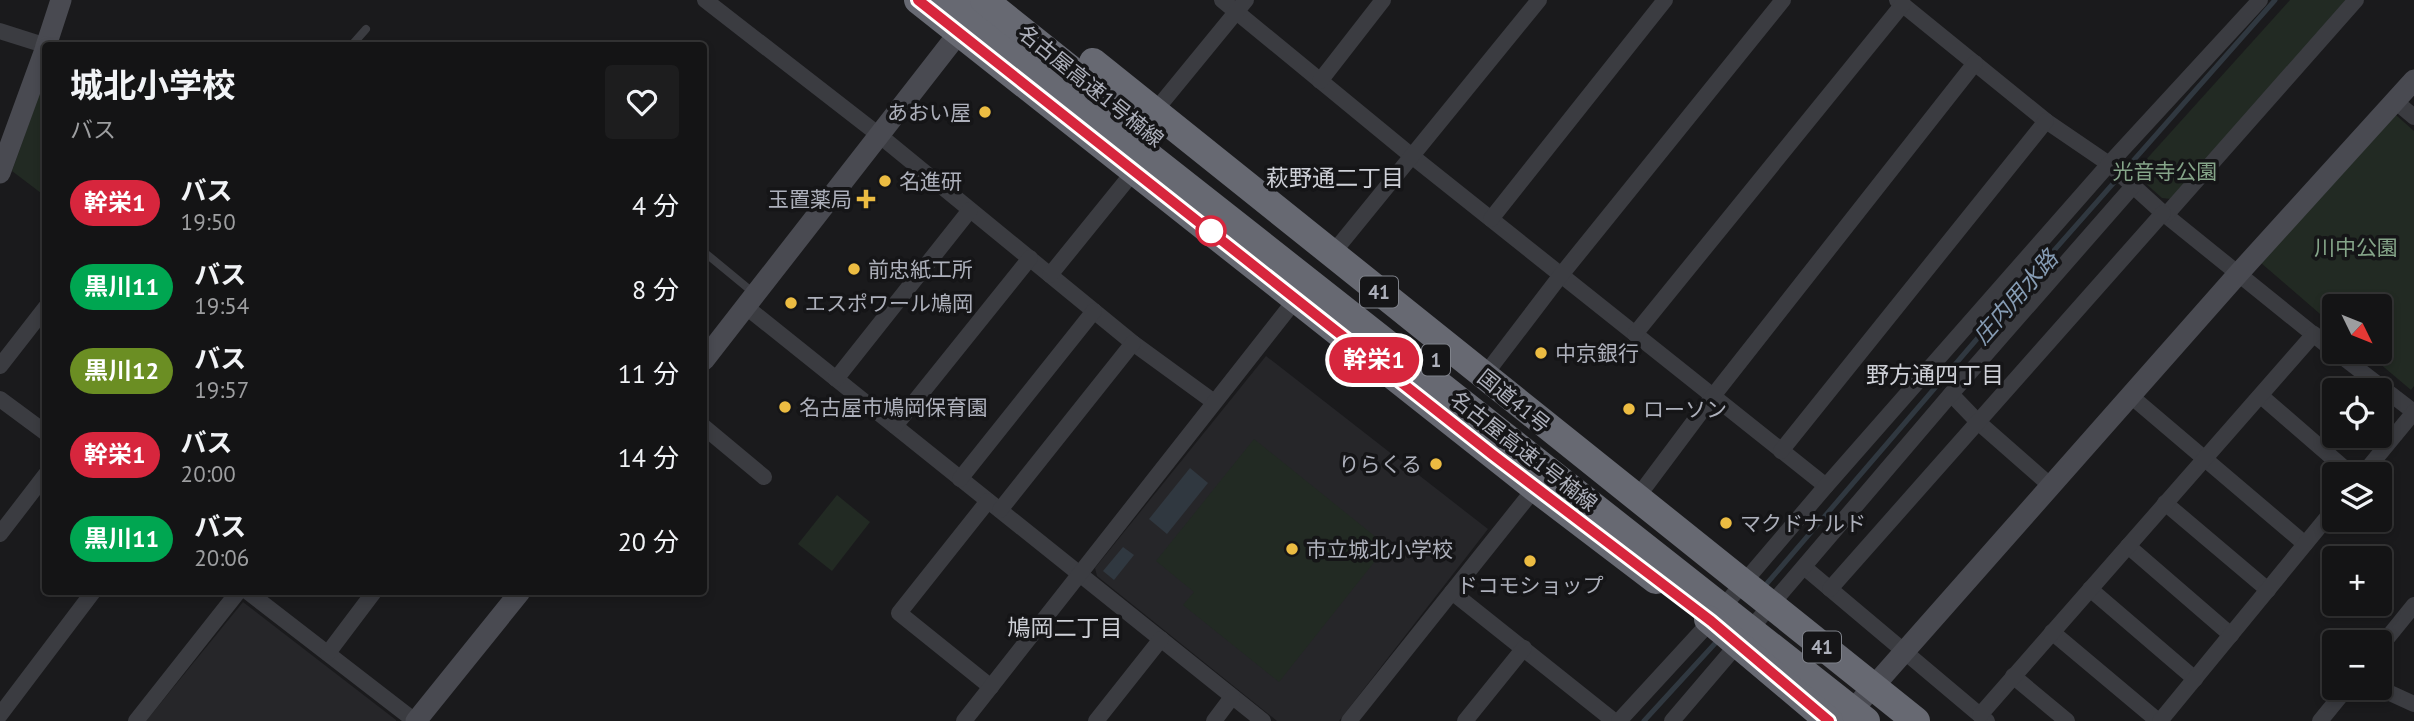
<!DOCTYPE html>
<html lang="ja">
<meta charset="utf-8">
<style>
body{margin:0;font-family:"PT Sans","Noto Sans JP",sans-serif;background:#1d1d1e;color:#f1f3f6;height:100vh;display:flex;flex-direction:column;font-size:26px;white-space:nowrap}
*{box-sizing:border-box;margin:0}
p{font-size:23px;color:#9d9ea0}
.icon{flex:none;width:38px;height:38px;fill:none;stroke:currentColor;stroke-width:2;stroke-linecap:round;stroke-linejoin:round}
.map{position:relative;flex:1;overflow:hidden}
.panel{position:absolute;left:42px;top:42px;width:665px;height:553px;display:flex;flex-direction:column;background:#141415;border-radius:7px;box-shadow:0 4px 10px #0003,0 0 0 2px #333334}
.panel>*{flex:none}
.badge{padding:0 14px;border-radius:23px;font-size:24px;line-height:46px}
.needle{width:46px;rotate:133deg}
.buttons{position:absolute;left:2322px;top:294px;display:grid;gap:14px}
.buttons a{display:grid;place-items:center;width:70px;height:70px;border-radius:7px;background:#141415;box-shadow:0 4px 10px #0003,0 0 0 2px #333334;font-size:35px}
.map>.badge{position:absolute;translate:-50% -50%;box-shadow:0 0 0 4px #fff}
.round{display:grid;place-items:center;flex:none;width:74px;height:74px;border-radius:7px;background:#1d1d1e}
.overview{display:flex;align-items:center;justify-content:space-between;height:119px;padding:0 28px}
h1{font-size:33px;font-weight:700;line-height:52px}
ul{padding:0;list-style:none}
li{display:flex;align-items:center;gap:21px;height:84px;padding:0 28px}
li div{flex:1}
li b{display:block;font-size:26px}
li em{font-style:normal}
li .badge{min-width:77px;font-weight:700;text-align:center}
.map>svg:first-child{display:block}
.built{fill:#262629}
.green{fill:#222a23}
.water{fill:#303840}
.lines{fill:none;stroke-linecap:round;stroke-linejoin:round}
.stream{stroke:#303840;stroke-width:5}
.lane{stroke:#3b3c41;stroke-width:8}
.street{stroke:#3b3c41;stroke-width:16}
.secondary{stroke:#494a51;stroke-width:21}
.highway{stroke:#676972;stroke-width:28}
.line-casing{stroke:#fff;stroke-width:16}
.line{stroke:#d7263d;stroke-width:10}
.poi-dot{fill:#ecbc42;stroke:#151517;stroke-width:2.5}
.stop-dot{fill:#fff;stroke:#d7263d;stroke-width:3.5}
.labels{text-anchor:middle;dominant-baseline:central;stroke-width:7;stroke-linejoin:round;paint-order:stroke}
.shield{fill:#151517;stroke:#7f828a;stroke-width:2}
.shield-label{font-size:19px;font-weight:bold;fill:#adb0bb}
.street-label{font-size:21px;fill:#adb0bb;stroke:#151517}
.poi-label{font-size:21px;fill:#adb0bb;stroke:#151517;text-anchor:start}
.park-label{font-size:21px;fill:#85a589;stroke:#151517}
.neighbourhood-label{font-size:23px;fill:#ced0d7;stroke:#151517}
.water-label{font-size:23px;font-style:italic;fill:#869cb4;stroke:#151517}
</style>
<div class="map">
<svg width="2414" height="721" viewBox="0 0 2414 721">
<rect width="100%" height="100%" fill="#1a1a1c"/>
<g class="built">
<polygon points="1266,356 1488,529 1339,721 1277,721 1097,576 1095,568"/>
<polygon points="243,602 396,720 396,721 146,721"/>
</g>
<g class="green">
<polygon points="2290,0 2348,0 2171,199 2162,198 2134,173"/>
<polygon points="45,78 45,196 12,171"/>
<polygon points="2396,115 2414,131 2414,386 2411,390 2366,352 2380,352 2380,306 2334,306 2334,326 2261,263"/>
<polygon points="1254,439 1387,546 1279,682 1183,605 1194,592 1156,561"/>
<polygon points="837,495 870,522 832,571 798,544"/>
</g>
<g class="water">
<polygon points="1190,468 1208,483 1167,534 1149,519"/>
<polygon points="1123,547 1134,555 1114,580 1103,571"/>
</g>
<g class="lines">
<g class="stream">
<polyline points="1763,588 2013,297 2275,0"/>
<polyline points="1644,721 1720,638"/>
</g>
<g class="lane">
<polyline points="351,46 366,29"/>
<polyline points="704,252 755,294"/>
</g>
<g class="street">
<polyline points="705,0 879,135 1133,343 1214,402"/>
<polyline points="1222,0 1413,157 1826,486"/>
<polyline points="1897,0 2046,121 2109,164 2163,213 2334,351"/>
<polyline points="0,31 47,46"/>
<polyline points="1320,81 1383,0"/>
<polyline points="2395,101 2414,117"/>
<polyline points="1155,111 1246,0"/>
<polyline points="2166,215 2356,0"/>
<polyline points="1491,219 1665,0"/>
<polyline points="1332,254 1539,0"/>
<polyline points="1050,275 1135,170"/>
<polyline points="745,306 1263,721"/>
<polyline points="1635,334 1903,4"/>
<polyline points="2336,352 2414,412"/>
<polyline points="0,366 46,307"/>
<polyline points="1484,376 1561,275 1783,0"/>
<polyline points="836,379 970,210"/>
<polyline points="1951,394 1978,422 2052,487"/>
<polyline points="2261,396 2351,474"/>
<polyline points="2132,397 2305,544"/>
<polyline points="0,399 46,433"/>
<polyline points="895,426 1030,258"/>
<polyline points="704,427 764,477"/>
<polyline points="1781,451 2046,121"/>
<polyline points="2363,474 2414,412"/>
<polyline points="960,479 1094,311"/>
<polyline points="1636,499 1713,396 1975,63"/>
<polyline points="988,501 899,613 991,687"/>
<polyline points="2165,503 2268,590"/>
<polyline points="1000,510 1133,343"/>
<polyline points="0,534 46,474"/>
<polyline points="2128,546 2231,635"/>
<polyline points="1804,567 1987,721"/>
<polyline points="1830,589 2163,213"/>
<polyline points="2090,589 2195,679"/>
<polyline points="248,592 415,721"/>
<polyline points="1452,592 1614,721"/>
<polyline points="2052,632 2158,721"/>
<polyline points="2380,647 2414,605"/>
<polyline points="328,653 374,592"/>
<polyline points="2013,676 2067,721"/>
<polyline points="2379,688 2414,704"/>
<polyline points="0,715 93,592"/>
<polyline points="1980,715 2314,334"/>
<polyline points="136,721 238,592"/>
<polyline points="964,721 1296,299"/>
<polyline points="1096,721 1161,639"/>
<polyline points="1214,721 1232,697"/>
<polyline points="1349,721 1535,488"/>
<polyline points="1465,721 1524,648"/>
<polyline points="1619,721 1711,621 1826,486 2109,164 2260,0"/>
<polyline points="1672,721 1951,394 2134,185"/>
<polyline points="2160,721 2334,509"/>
<polyline points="2320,721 2347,688"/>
</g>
<g class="secondary">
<polyline points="46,46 61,0"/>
<polyline points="0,173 46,47"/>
<polyline points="704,360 968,21"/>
<polyline points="416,721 520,592"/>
<polyline points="1843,721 2238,274 2414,80"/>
</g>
<g class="highway">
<polyline points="918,0 1535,488 1656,580"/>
<polyline points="951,0 1866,721"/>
<polyline points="984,0 1108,99"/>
<polyline points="1093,62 1916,721"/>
<polyline points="1708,619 1829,721"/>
</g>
</g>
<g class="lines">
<g class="line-casing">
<polyline id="line" points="918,0 1493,455 1711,621 1829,721"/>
</g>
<use href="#line" class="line"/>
</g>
<g class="poi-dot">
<circle cx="985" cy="112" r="7"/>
<circle cx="885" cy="181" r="7"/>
<path d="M862.5 188.5h7v7h7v7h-7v7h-7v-7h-7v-7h7z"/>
<circle cx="854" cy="269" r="7"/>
<circle cx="791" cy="303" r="7"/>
<circle cx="1541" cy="353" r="7"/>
<circle cx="785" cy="407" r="7"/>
<circle cx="1629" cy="409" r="7"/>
<circle cx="1436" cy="464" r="7"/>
<circle cx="1726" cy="523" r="7"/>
<circle cx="1292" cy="549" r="7"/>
<circle cx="1530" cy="561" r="7"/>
</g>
<circle class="stop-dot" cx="1211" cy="231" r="14"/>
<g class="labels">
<g class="shield">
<rect x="1360" y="276.5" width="38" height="31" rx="5"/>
<rect x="1422" y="344.5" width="28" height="31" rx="5"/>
<rect x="1803" y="631.5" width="38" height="31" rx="5"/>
</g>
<g class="shield-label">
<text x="1379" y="292">41</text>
<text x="1436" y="360">1</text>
<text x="1822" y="647">41</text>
</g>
<g class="street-label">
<text transform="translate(1091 86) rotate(39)">名古屋高速1号楠線</text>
<text transform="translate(1514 401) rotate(39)">国道41号</text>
<text transform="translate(1524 451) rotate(38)">名古屋高速1号楠線</text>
</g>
<g class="poi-label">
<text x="971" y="112" text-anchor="end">あおい屋</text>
<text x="899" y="181">名進研</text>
<text x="852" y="199" text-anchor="end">玉置薬局</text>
<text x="868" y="269">前忠紙工所</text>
<text x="805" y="303">エスポワール鳩岡</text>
<text x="1555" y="353">中京銀行</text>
<text x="799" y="407">名古屋市鳩岡保育園</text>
<text x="1643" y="409">ローソン</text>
<text x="1422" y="464" text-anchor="end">りらくる</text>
<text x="1740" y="523">マクドナルド</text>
<text x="1306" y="549">市立城北小学校</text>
<text x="1530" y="585" text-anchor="middle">ドコモショップ</text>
</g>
<g class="park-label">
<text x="2165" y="171">光音寺公園</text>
<text x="2356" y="247">川中公園</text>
</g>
<g class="neighbourhood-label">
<text x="1335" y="177">萩野通二丁目</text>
<text x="1935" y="374">野方通四丁目</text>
<text x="1065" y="627">鳩岡二丁目</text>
</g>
<g class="water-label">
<text transform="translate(2015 297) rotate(-49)">庄内用水路</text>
</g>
</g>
</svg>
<div class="buttons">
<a><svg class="needle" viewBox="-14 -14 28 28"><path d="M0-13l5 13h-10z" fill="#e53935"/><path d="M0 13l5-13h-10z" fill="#9d9ea0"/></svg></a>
<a><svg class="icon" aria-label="locate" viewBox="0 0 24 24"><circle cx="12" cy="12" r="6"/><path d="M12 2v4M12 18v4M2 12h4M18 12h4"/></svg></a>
<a><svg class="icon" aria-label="layers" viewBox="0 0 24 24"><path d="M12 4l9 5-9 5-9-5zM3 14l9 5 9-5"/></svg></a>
<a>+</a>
<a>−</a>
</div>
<b class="badge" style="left:1374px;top:360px;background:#d7263d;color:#fff">幹栄1</b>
<section class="panel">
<div class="overview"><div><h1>城北小学校</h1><p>バス</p></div><a class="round"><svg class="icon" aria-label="heart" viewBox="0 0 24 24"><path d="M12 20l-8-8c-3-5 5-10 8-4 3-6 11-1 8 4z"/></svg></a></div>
<ul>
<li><span class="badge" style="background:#d7263d;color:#fff">幹栄1</span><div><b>バス</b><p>19:50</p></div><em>4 分</em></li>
<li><span class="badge" style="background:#00a651;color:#fff">黒川11</span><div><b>バス</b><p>19:54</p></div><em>8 分</em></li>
<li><span class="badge" style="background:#6b8e23;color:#fff">黒川12</span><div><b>バス</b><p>19:57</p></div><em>11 分</em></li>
<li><span class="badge" style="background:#d7263d;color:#fff">幹栄1</span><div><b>バス</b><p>20:00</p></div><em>14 分</em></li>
<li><span class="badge" style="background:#00a651;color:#fff">黒川11</span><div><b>バス</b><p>20:06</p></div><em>20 分</em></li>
</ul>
</section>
</div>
